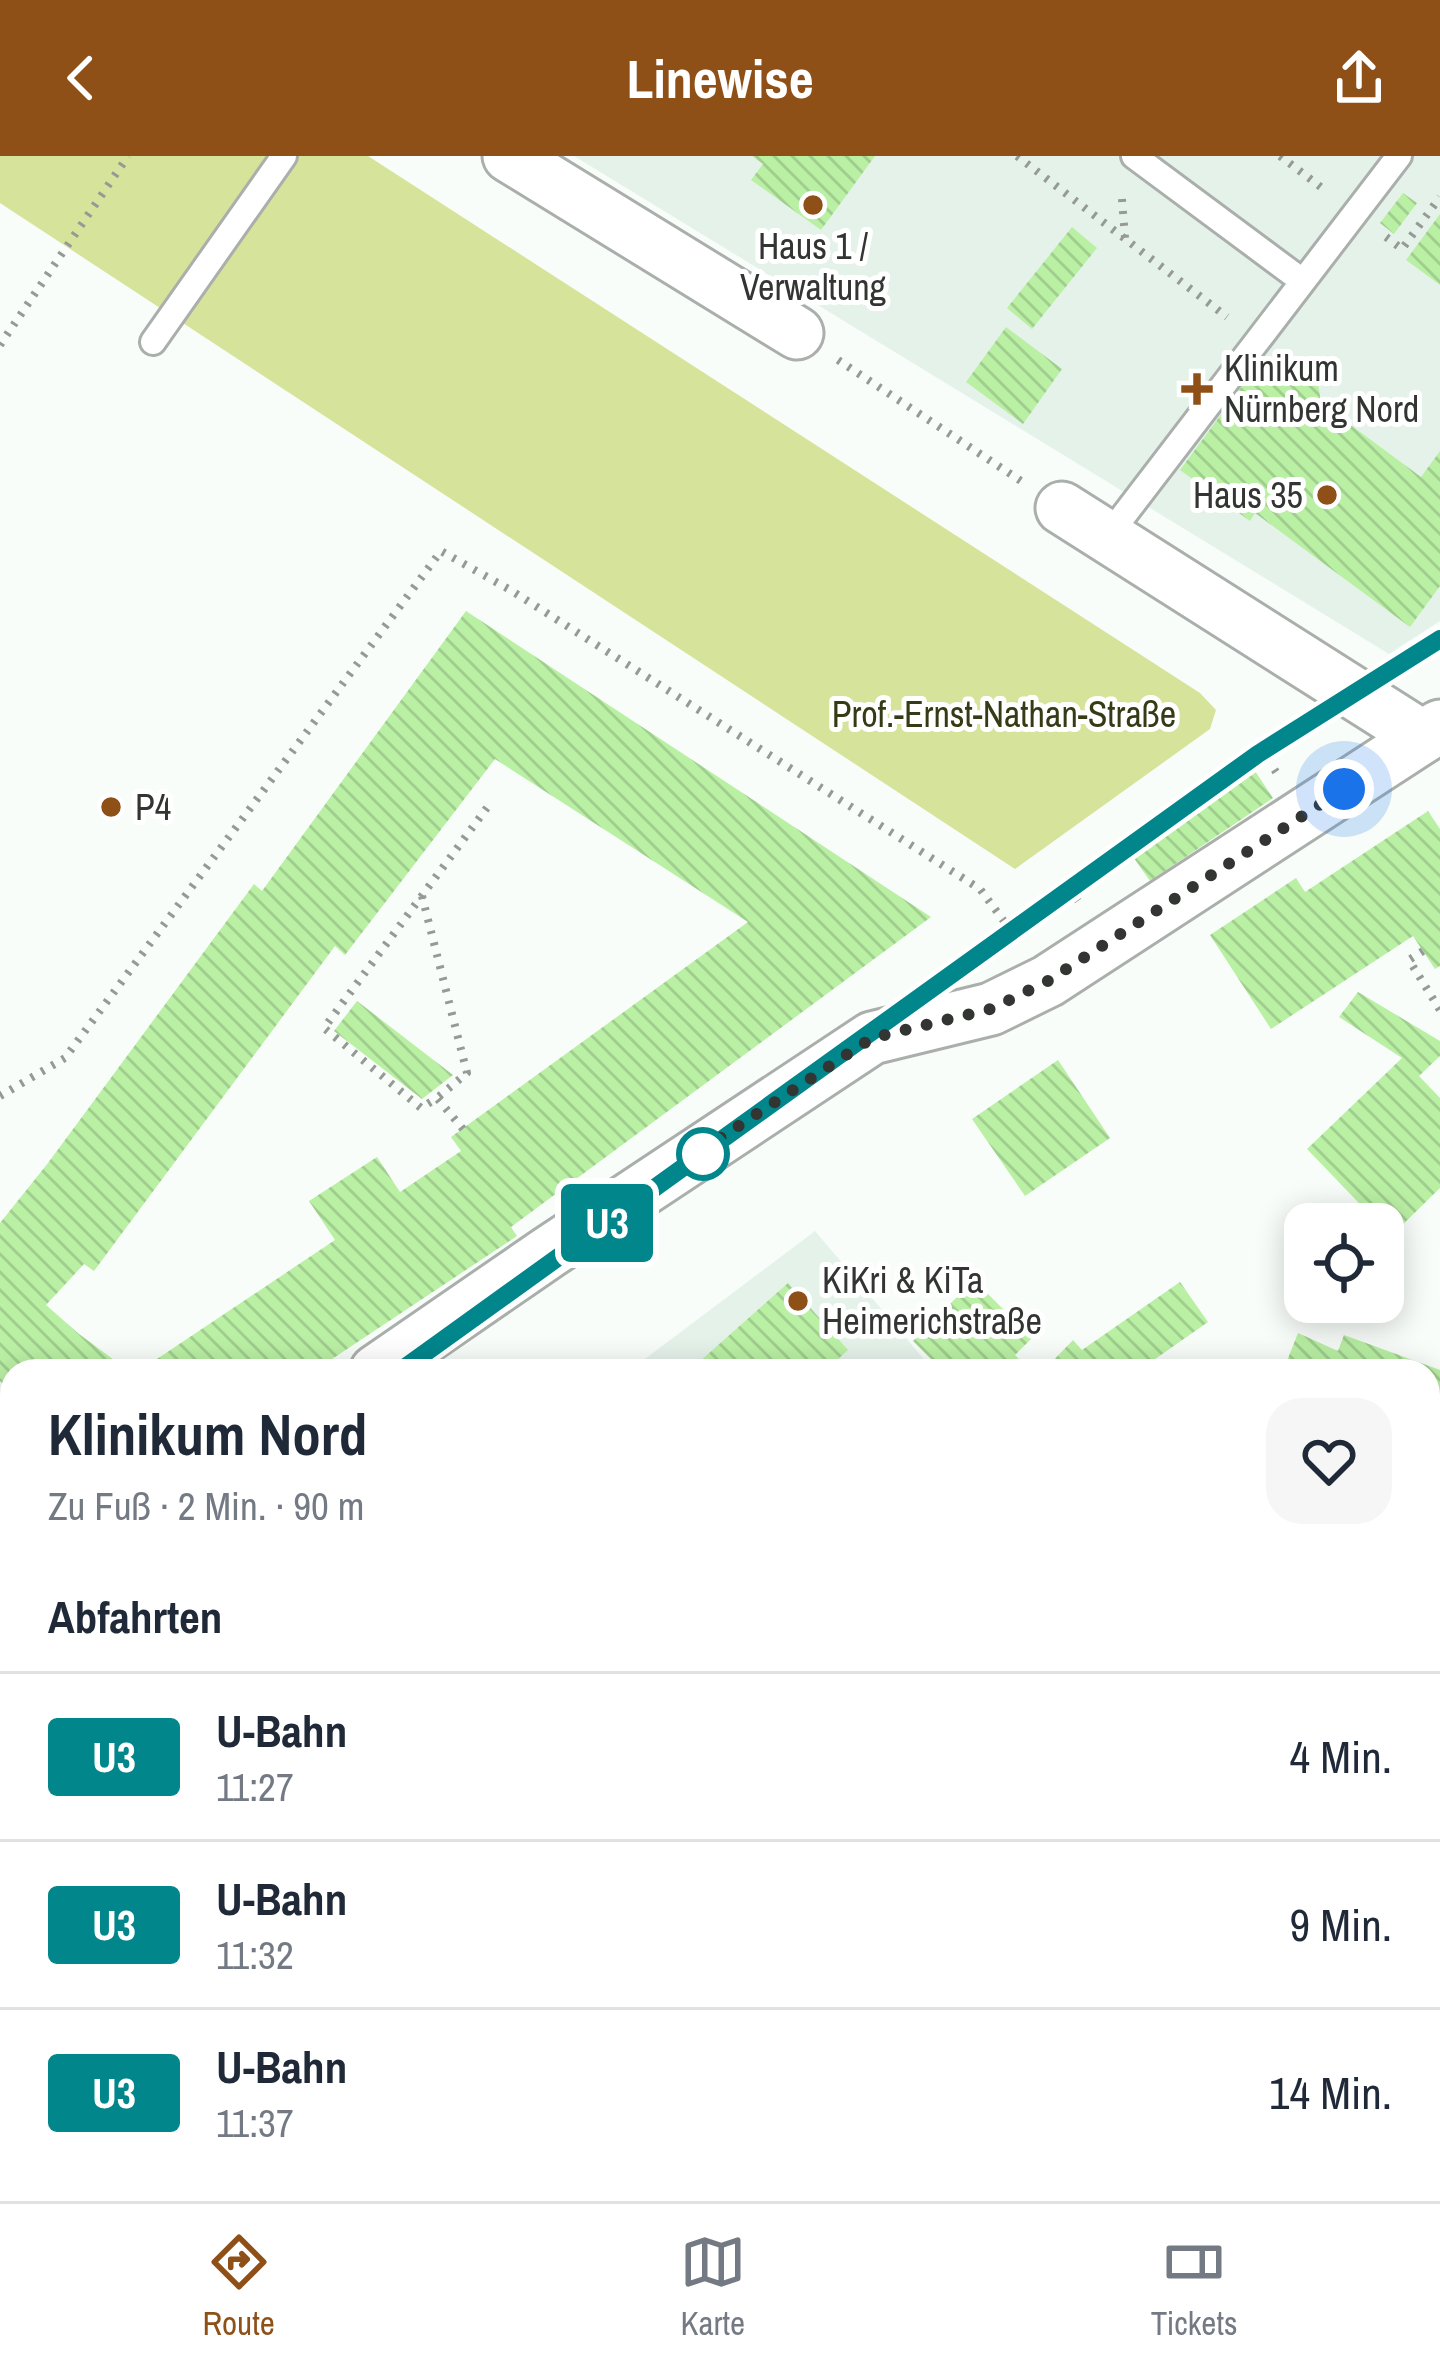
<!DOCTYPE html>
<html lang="de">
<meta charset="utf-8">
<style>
body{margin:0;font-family:"Archivo Narrow",sans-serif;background:#f6f6f7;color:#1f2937;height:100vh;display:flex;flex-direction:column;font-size:45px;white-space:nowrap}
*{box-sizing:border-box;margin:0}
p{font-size:39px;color:#747a83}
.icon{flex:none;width:66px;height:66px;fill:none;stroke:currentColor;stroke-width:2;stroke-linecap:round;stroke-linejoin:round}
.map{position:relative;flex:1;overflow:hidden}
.details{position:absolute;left:0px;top:1203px;width:1440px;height:843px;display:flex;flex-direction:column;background:#fff;border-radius:36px 36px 0 0;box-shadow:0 6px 30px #0003}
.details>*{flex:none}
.badge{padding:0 24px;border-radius:9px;font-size:42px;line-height:78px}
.controls{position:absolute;left:1284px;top:1047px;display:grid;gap:24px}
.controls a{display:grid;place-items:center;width:120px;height:120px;border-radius:24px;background:#fff;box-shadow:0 6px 30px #0003;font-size:60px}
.you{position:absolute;width:60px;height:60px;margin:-30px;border:9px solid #fff;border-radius:50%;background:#1a73e8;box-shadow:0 0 0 18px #1a73e833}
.map>.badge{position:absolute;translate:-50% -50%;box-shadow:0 0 0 6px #fff}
h2{padding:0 48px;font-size:45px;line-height:108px}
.round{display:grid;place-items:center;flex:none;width:126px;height:126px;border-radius:36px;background:#f6f6f7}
.overview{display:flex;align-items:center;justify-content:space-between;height:204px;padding:0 48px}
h1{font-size:57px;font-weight:700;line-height:90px}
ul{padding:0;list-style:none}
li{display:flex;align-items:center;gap:36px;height:168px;padding:0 48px;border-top:3px solid #e0e1e3}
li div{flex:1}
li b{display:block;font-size:45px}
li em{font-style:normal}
li .badge{min-width:132px;font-weight:700;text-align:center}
header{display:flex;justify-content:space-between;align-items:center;height:156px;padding:0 48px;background:#8f5018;color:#fff;font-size:54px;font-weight:700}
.tab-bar{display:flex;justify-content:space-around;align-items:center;height:168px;border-top:3px solid #e0e1e3;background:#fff;font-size:33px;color:#747a83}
.tab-bar a{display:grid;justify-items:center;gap:6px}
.tab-bar .current{color:#8f5018}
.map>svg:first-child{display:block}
.built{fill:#e5f2ea}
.green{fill:#d6e39a}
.building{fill:url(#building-back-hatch)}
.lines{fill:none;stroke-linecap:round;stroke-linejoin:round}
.service-casing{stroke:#aaafac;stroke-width:30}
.minor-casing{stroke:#aaafac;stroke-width:57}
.path{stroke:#969a97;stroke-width:8;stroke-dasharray:3 9;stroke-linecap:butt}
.service{stroke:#fff;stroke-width:24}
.minor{stroke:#fff;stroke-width:51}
.line-casing{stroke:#fff;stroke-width:27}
.line{stroke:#00868b;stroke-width:18}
.walk{stroke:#333533;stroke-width:12;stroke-dasharray:0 21.6}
.poi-dot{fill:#8f5018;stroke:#fff;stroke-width:4.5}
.stop-dot{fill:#fff;stroke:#00868b;stroke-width:6}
.labels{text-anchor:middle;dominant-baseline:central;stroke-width:10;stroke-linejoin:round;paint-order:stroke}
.poi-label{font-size:36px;fill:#333533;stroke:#fff;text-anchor:start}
.park-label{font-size:36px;fill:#353b15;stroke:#fff}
</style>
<header><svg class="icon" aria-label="back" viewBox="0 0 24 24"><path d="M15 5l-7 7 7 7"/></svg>Linewise<svg class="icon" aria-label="share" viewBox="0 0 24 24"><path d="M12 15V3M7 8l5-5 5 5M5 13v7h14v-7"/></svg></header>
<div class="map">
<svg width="1440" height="2045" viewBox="0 0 1440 2045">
<defs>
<pattern id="building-back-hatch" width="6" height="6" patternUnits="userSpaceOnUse" patternTransform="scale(3)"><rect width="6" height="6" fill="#baf0a4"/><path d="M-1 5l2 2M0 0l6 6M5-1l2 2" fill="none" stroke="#a0ce8e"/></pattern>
</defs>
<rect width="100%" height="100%" fill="#f8fdf9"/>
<g class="built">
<polygon points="574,0 1440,0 1440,465 1389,498"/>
<polygon points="815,1075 934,1215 629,1215"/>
</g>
<polygon class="green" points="0,0 368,0 1200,537 1216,554 1210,573 1015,713 0,47"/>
<g class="building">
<polygon points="752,0 875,0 821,74 751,24 763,8"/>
<polygon points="1403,37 1417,47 1394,78 1380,67"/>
<polygon points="1440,58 1440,129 1406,104"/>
<polygon points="1072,71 1097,92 1032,173 1007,152"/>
<polygon points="1006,171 1062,213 1023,268 966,226"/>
<polygon points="1262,203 1282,218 1300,214 1318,227 1321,247 1421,321 1440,295 1440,430 1410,471 1255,357 1250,365 1180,314"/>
<polygon points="466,455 931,761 511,1071 517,1080 314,1215 139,1215 335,1084 309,1045 377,1001 400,1036 461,995 451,981 748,766 495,603 345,799 335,790 94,1115 84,1108 46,1149 79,1178 129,1215 12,1215 12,1237 0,1225 0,1067 48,1007 254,728 262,735"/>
<polygon points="1253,612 1273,642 1150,725 1129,695"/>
<polygon points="1428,655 1440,673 1440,810 1435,813 1413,780 1271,873 1210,779 1296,722 1305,736"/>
<polygon points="1358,836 1440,885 1440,900 1419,920 1440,942 1440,1032 1391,1080 1383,1072 1383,1068 1379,1068 1307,993 1402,902 1339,861"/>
<polygon points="357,845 453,919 422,943 334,875"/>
<polygon points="1058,904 1110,982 1025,1040 972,963"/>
<polygon points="974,1124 1032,1182 1015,1199 1031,1215 943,1215 913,1185"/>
<polygon points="1180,1126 1208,1166 1138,1215 1043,1215 1073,1184 1082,1194"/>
<polygon points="788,1127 848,1194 825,1215 689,1215"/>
<polygon points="1298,1177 1338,1195 1344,1179 1440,1214 1440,1278 1435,1294 1428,1292 1428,1215 1283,1215"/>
<polygon points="1428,1378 1440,1383 1440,1477 1433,1493 1428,1491"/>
<polygon points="1428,1819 1440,1823 1440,1872 1429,1903"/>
<polygon points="12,1944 12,2034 192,2034 202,2045 0,2045 0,1949"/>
<polygon points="1122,2034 1190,2034 1199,2045 1131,2045"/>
</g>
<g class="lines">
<g class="service-casing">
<g id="service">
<polyline points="1134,0 1301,124"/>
<polyline points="153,186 284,0"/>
<polyline points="1108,380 1399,0"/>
</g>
</g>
<g class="minor-casing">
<g id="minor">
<polyline points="509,0 797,177"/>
<polyline points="1062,352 1423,581"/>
<polyline points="376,1215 549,1096 872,882 991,853 1048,825 1440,570"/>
<polyline points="0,1440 12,1464"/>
<polyline points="1428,1577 1440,1576"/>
<polyline points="292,2034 298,2045"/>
</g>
</g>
<g class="path">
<polyline points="1017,0 1227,161"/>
<polyline points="1280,0 1326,35"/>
<polyline points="1122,43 1125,82"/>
<polyline points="1386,81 1402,93 1440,41"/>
<polyline points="0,189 128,0"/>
<polyline points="838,204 1021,325"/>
<polyline points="422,740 467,917 437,942"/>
<polyline points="1078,745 1065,727 1259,590 1276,616"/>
<polyline points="1423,795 1409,804 1440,854"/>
<polyline points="0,940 65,902 441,395 512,435 980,733 1015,780"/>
<polyline points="463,973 437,942 421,952 324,872 489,649"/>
<polyline points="1428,1329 1440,1327"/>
<polyline points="0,1802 12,1797"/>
</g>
<use href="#service" class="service"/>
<use href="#minor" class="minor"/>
</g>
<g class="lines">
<g class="line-casing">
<polyline id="line" points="400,1215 1258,598 1440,483"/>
</g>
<use href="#line" class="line"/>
<polyline class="walk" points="703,998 693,1000 872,882 991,853 1048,825 1344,633"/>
</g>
<g class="poi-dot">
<circle cx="813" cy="49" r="12"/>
<path d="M1191 215h12v12h12v12h-12v12h-12v-12h-12v-12h12z"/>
<circle cx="1327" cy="339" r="12"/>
<circle cx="111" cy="651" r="12"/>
<circle cx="798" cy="1145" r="12"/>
</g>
<circle class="stop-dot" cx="703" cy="998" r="24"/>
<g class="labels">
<g class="poi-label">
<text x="813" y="90" text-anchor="middle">Haus 1 /<tspan x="813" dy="41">Verwaltung</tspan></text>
<text x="1224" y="212">Klinikum<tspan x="1224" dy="41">Nürnberg Nord</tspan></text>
<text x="1303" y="339" text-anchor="end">Haus 35</text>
<text x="135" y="651">P4</text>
<text x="822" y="1124">KiKri &amp; KiTa<tspan x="822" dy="41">Heimerichstraße</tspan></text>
</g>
<g class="park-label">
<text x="1004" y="558">Prof.-Ernst-Nathan-Straße</text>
</g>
</g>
</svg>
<div class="controls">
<a><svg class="icon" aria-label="locate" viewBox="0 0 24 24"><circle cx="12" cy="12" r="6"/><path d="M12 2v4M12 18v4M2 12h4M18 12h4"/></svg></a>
</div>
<div class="you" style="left:1344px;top:633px"></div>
<b class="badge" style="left:607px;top:1067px;background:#00868b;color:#fff">U3</b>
<section class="details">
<div class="overview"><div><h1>Klinikum Nord</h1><p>Zu Fuß · 2 Min. · 90 m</p></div><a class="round"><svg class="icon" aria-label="heart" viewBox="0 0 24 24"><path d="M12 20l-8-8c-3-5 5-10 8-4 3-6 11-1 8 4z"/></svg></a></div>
<h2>Abfahrten</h2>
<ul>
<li><span class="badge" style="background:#00868b;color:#fff">U3</span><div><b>U-Bahn</b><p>11:27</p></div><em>4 Min.</em></li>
<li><span class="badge" style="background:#00868b;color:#fff">U3</span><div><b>U-Bahn</b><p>11:32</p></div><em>9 Min.</em></li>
<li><span class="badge" style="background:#00868b;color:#fff">U3</span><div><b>U-Bahn</b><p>11:37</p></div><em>14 Min.</em></li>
</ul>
</section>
</div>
<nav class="tab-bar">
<a class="current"><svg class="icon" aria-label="directions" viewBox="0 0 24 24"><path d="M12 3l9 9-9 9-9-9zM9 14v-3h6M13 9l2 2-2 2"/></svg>Route</a>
<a><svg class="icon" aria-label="map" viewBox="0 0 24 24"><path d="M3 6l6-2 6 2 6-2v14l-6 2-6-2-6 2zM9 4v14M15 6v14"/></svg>Karte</a>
<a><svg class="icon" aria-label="tickets" viewBox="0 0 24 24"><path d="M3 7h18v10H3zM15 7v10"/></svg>Tickets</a>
</nav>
